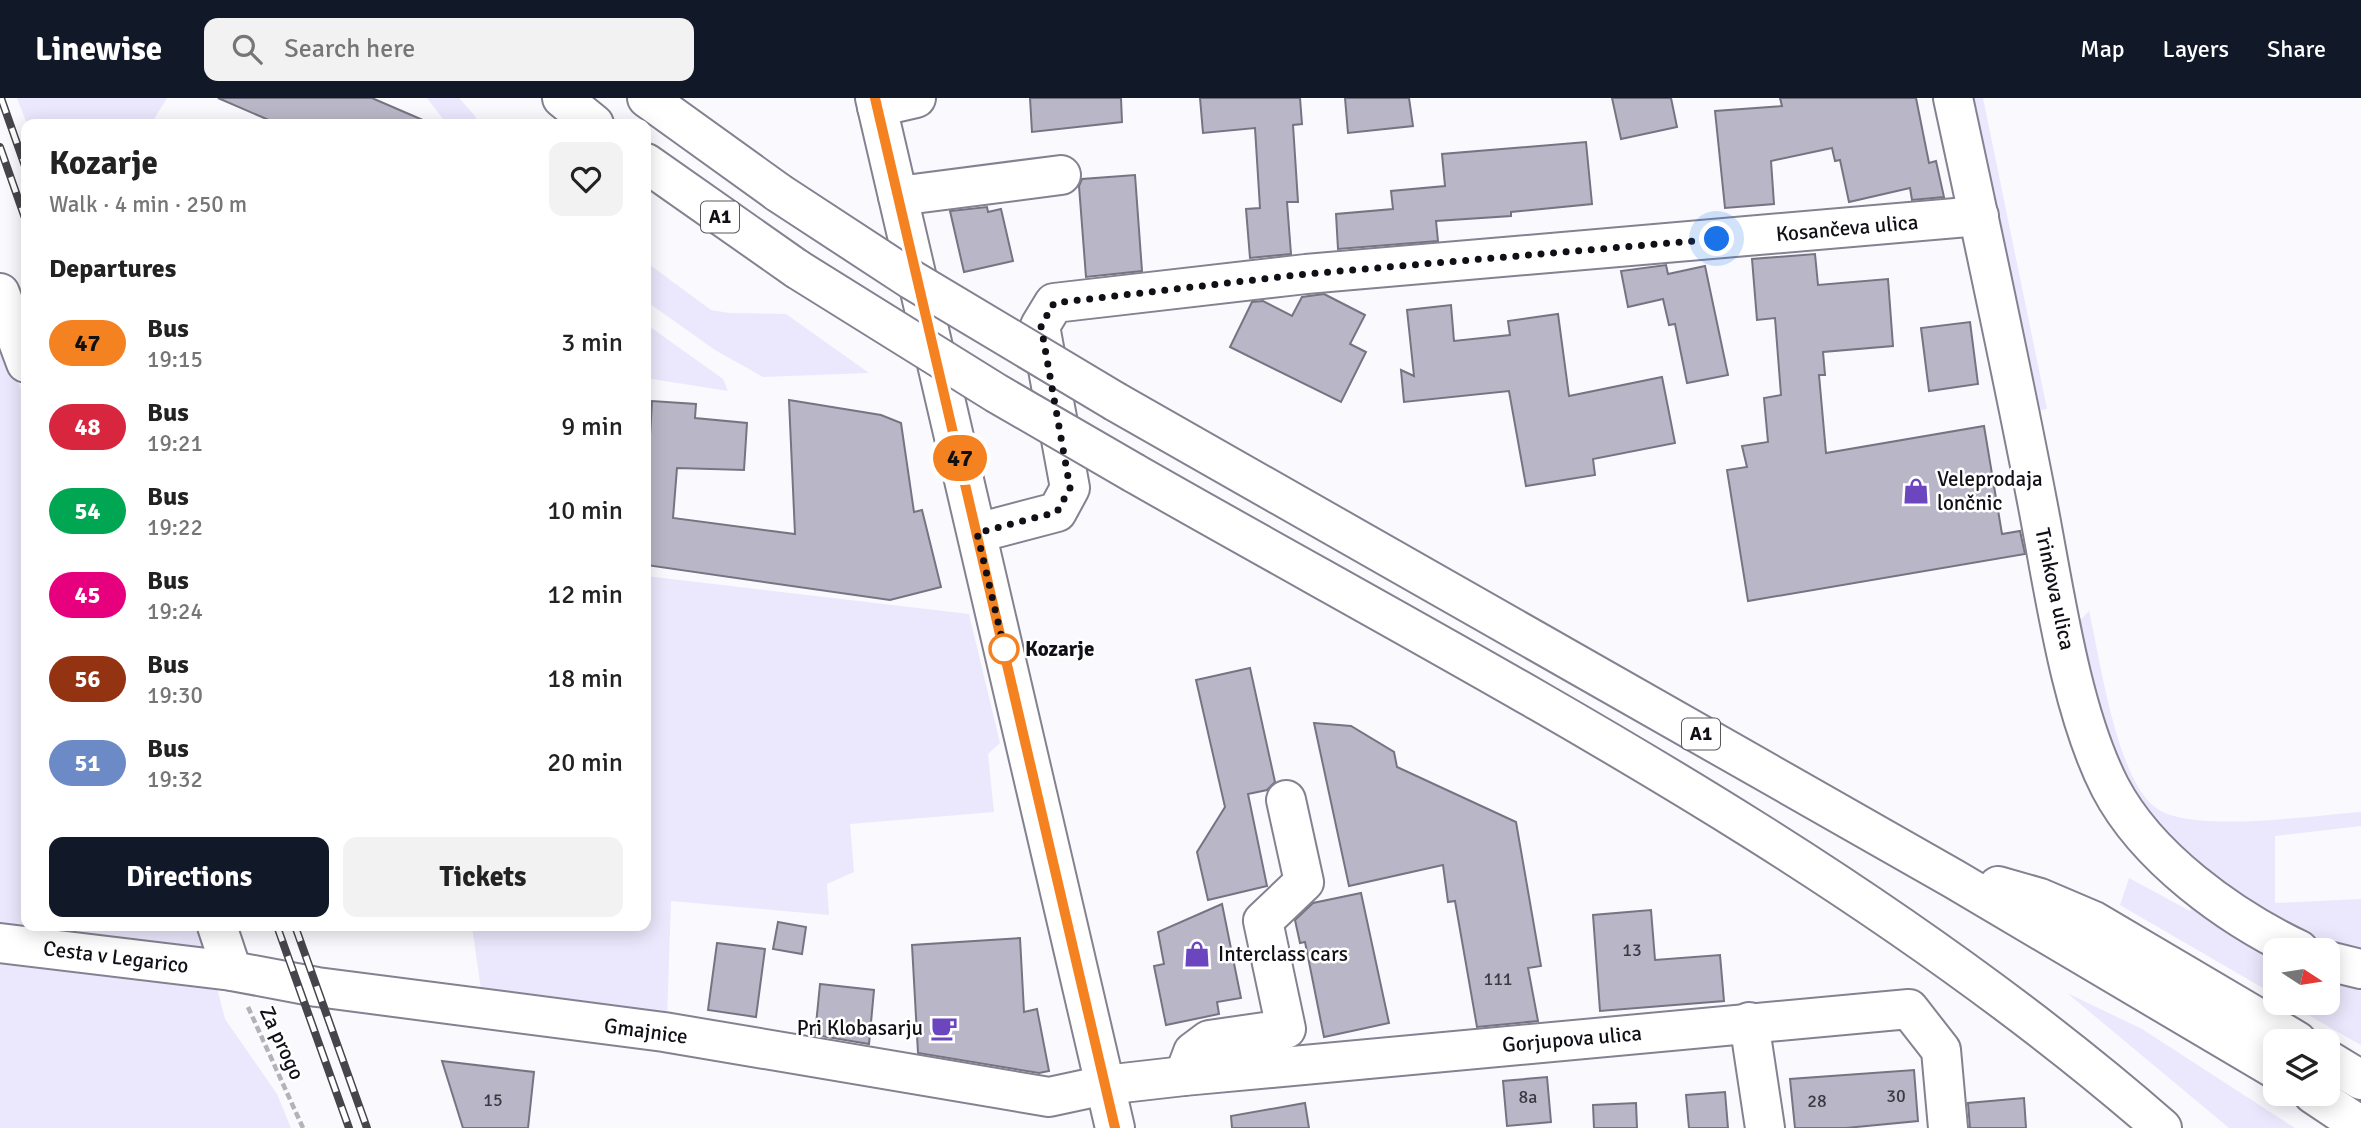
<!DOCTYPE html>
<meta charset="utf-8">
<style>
body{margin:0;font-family:Signika,sans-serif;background:#f2f2f2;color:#222;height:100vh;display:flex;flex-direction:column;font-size:26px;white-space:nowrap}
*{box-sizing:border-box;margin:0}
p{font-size:23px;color:#767676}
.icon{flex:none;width:38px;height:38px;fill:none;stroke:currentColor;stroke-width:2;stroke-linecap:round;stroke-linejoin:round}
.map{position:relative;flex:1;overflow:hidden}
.sheet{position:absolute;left:21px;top:21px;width:630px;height:812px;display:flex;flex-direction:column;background:#fff;border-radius:14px;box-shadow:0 4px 18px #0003}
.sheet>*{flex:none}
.badge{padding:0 14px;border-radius:23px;font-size:24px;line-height:46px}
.needle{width:46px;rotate:102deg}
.tools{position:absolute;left:2263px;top:840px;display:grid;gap:14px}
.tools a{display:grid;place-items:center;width:77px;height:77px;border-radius:14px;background:#fff;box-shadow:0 4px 18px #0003;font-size:35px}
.you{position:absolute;width:35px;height:35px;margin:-18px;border:5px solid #fff;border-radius:50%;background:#1a73e8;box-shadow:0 0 0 10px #1a73e833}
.map>.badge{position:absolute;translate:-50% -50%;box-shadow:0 0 0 4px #fff}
h2{padding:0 28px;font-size:26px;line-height:63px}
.round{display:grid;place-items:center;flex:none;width:74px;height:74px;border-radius:14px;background:#f2f2f2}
.headline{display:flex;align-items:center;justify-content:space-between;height:119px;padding:0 28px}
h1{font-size:33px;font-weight:800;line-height:52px}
.action{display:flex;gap:14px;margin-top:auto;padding:14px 28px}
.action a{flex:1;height:80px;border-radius:14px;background:#111827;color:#fff;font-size:28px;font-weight:800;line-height:80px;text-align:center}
.action a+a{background:#f2f2f2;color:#222}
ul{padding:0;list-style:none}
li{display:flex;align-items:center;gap:21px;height:84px;padding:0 28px}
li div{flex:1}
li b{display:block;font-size:26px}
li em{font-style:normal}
li .badge{min-width:77px;font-weight:700;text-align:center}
header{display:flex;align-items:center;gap:42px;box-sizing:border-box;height:98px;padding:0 35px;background:#111827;color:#fff}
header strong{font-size:33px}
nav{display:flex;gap:38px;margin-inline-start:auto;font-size:24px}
.search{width:490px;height:63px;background:#f2f2f2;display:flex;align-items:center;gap:18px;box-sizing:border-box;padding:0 24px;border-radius:14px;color:#767676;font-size:26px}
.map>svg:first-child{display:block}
.green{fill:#ebe8fd}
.building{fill:#b9b7c7;stroke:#767382;stroke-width:2}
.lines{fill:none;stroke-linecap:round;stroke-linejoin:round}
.minor-casing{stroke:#848190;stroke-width:42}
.major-casing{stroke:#848190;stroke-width:42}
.highway-casing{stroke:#848190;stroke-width:42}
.path{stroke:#b3b2b7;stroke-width:4.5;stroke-dasharray:7 3.5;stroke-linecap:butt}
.minor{stroke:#fff;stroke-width:38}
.major{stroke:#fff;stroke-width:38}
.highway{stroke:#fff;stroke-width:38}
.rail-casing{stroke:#46454b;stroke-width:8}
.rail{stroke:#fff;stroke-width:5;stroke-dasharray:16;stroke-linecap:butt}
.highway-bridge-casing{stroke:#848190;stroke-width:42;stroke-linecap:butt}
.highway-bridge{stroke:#fff;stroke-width:38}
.line-casing{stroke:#fff;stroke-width:16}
.line{stroke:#f58220;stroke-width:10}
.walk{stroke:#111016;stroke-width:7;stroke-dasharray:0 12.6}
.stop-dot{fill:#fff;stroke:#f58220;stroke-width:3.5}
.labels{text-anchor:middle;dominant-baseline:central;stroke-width:5;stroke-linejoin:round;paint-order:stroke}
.number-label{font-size:18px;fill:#3b3a42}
.shield{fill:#fff;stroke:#58585c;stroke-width:2}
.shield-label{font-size:19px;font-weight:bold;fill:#111016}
.street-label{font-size:21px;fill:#111016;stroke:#fff}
.poi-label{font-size:21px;fill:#111016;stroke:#fff;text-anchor:start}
.stop-label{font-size:21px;font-weight:bold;fill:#111016;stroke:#fff;text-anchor:start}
</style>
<header>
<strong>Linewise</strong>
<div class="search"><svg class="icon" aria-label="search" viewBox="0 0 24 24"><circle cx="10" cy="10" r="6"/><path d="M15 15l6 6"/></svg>Search here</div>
<nav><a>Map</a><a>Layers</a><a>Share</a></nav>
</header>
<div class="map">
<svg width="2361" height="1030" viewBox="0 0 2361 1030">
<rect width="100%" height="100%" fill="#faf9fd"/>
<g class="green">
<polygon points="17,0 167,0 151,26 27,26"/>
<polygon points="427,0 459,0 475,18 477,26 447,26"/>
<polygon points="1964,0 1983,0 2047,311 2032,314"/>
<polygon points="646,164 711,212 729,215 786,216 869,275 763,279 715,252 646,203"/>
<polygon points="646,226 723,281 728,293 646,280"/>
<polygon points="0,235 26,306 26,828 205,828 212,850 200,863 0,837"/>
<polygon points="646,478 969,516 1000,645 988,656 994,714 850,726 854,774 827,786 829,817 671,803 667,923 482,899 472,828 646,828"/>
<path d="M2089 513C2100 560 2117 687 2159 712 2198 735 2314 717 2361 714V728L2275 738V805L2361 801V859L2312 848 2204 782 2119 682 2074 529Z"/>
<polygon points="2129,780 2190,813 2196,802 2275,854 2275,897 2120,807"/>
<polygon points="0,851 216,886 225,921 277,996 291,1030 0,1030"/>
<polygon points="2328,877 2361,883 2361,947 2287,905 2328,905"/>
<polygon points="2067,895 2142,931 2295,1030 2229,1030"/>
</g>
<g class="building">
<polygon points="218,0 372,0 432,26 278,26"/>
<polygon points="1030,0 1121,0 1122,24 1032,34"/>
<polygon points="1200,0 1300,0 1302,26 1293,27 1298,104 1287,104 1291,156 1250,160 1246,111 1260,110 1255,30 1203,35"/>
<polygon points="1345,0 1409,0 1413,28 1348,35"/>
<polygon points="1612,0 1671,0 1677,29 1621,41"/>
<polygon points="1780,0 1916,0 1929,65 1936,63 1944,99 1912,102 1910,90 1849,104 1840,62 1835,63 1832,50 1771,63 1774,106 1725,110 1715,13 1782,8"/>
<polygon points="1586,44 1592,106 1511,114 1511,118 1436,123 1438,143 1338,151 1336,116 1393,111 1391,93 1445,88 1442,56"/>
<polygon points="1135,77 1142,173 1086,179 1079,88 1082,81"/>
<polygon points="987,109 988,114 1001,111 1013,163 964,174 950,113"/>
<polygon points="1815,156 1818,187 1888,181 1893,248 1823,254 1825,277 1819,277 1826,355 1984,328 2002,436 2020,433 2025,456 1748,503 1727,372 1747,369 1742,348 1768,344 1764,300 1781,297 1775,220 1757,222 1752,161"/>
<polygon points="1666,167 1668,176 1705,168 1728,277 1687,285 1675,226 1669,227 1663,201 1628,209 1621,173"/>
<polygon points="1324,196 1365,217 1350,246 1366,254 1341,304 1230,249 1252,204 1263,203 1292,218 1302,199"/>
<polygon points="1451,207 1454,243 1510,237 1508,223 1558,216 1569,298 1662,279 1675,345 1593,361 1595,377 1526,388 1509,293 1404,304 1401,272 1414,278 1407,212"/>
<polygon points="1970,224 1978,286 1929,293 1921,230"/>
<polygon points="789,302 881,317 901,325 914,414 922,412 941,489 890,502 646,467 646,338 650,338 652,303 696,306 695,320 747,325 744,372 677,370 673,420 795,436"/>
<polygon points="1250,570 1275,684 1267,692 1248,696 1267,788 1208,802 1197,754 1225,709 1196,582"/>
<polygon points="1314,625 1351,628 1394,654 1397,669 1516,724 1541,868 1528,870 1538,923 1477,929 1455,803 1448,804 1443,767 1349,788"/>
<polygon points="1361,795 1389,925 1324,939 1305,844 1300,845 1295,822 1313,805"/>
<polygon points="1222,806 1241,900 1217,904 1219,916 1166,927 1154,868 1164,866 1158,834"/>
<polygon points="1651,812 1655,862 1720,857 1724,903 1600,913 1593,817"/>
<polygon points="778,824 806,829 802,856 773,851"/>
<polygon points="1020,840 1024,914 1037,911 1049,973 1039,975 918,955 912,847"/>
<polygon points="717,845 765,851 756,919 708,912"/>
<polygon points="820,886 874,892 869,946 815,937"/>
<polygon points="442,963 534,974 528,1030 463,1030"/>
<polygon points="1914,972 1918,1023 1846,1030 1795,1030 1790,981"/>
<polygon points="1547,979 1551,1024 1507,1028 1503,983"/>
<polygon points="1725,994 1728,1030 1689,1030 1686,997"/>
<polygon points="2024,1000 2026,1030 1970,1030 1968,1005"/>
<polygon points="1305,1005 1309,1030 1232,1030 1231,1018"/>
<polygon points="1636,1005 1637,1030 1594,1030 1593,1007"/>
</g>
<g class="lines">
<g class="minor-casing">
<g id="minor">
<path d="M1953 0C1982 134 2011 268 2037 403 2054 490 2070 611 2110 689 2147 760 2230 819 2299 852"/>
<polyline points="877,9 916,0"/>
<polyline points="898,98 1061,77"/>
<polyline points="0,195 26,265"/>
<polyline points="977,435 1057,414 1070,390 1040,228 1054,205 1306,176 1979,118"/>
<polyline points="217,828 232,873 317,889 664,934 1049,999 1105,987 1184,978 1909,911 1941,952 1948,1030"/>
<polyline points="0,845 232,873"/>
<polyline points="2328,863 2361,871"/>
<polyline points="1749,924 1765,1030"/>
<polyline points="1184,978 1193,954 1209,942 1286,931 1263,823 1304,784 1286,702"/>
</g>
</g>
<g class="major-casing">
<polyline id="major" points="875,0 1115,1030"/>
</g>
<g class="highway-casing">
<g id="highway">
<polyline points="562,0 594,26"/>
<polyline points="647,0 779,95"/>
<polyline points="646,65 797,171"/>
<polyline points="1116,304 1954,781 2275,971"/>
<path d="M1134 375C1486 576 1855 762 2162 1030"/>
<polyline points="1998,788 2040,800 2094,823 2297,943"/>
<polyline points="2328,962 2361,982"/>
<polyline points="2313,996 2361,1028"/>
</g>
</g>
<polyline class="path" points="248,909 303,1030"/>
<use href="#minor" class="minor"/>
<use href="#major" class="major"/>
<use href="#highway" class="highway"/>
<g class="rail-casing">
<g id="rail">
<polyline points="1,0 26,71"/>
<polyline points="0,49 26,123"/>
<polyline points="277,828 349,1030"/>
<polyline points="295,828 367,1030"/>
</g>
</g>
<use href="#rail" class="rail"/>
<g class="highway-bridge-casing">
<g id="highway-bridge">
<polyline points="779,95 912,182 1116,304"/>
<polyline points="797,171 996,295 1134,375"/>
</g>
</g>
<use href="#highway-bridge" class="highway-bridge"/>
</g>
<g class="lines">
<g class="line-casing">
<polyline id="line" points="875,0 1115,1030"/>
</g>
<use href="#line" class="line"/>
<polyline class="walk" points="1004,551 1007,562 977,435 1057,414 1070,390 1041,228 1054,205 1306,176 1717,141"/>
</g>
<defs>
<g id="shop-bare" transform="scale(2.1)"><path d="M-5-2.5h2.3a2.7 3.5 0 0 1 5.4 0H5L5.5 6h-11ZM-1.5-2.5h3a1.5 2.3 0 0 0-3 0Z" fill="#6b46be" stroke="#fff" stroke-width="2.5" paint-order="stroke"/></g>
<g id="cafe-bare" transform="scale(2.1)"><path d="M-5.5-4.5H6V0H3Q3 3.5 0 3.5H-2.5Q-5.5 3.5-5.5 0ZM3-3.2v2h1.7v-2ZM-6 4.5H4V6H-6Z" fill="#6b46be" stroke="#fff" stroke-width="2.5" paint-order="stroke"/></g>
</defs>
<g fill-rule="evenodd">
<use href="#shop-bare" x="1916" y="393"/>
<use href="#shop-bare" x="1197" y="856"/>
<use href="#cafe-bare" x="944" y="930"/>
</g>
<circle class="stop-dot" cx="1004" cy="551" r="14"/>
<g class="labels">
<g class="number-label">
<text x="1632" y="852">13</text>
<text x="1498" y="881">111</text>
<text x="1896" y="998">30</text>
<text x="1528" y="999">8a</text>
<text x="493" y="1002">15</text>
<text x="1817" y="1003">28</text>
</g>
<g class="shield">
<rect x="701" y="103.5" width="38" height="31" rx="5"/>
<rect x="1682" y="620.5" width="38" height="31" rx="5"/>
</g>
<g class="shield-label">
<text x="720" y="119">A1</text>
<text x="1701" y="636">A1</text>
</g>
<g class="street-label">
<text transform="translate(1847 130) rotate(-5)">Kosančeva ulica</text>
<text transform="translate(2055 491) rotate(78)">Trinkova ulica</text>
<text transform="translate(116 859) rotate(7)">Cesta v Legarico</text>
<text transform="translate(646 933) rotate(8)">Gmajnice</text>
<text transform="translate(1572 941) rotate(-5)">Gorjupova ulica</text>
<text transform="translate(282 945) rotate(65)">Za progo</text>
</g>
<g class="poi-label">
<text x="1937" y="381">Veleprodaja<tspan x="1937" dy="24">lončnic</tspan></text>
<text x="1218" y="856">Interclass cars</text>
<text x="923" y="930" text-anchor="end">Pri Klobasarju</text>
</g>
<g class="stop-label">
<text x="1025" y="551">Kozarje</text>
</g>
</g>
</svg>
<div class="tools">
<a><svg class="needle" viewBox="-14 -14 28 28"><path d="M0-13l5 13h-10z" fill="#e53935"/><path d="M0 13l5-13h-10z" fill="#767676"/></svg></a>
<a><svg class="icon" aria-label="layers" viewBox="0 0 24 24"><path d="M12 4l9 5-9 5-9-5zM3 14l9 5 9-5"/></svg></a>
</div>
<div class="you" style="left:1717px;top:141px"></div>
<b class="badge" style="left:960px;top:360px;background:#f58220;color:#111">47</b>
<section class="sheet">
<div class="headline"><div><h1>Kozarje</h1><p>Walk · 4 min · 250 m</p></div><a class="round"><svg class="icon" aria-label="heart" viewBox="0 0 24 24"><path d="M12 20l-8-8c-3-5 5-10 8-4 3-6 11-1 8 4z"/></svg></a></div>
<h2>Departures</h2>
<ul>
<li><span class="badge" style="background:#f58220;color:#111">47</span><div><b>Bus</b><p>19:15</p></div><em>3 min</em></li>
<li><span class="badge" style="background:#d7263d;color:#fff">48</span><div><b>Bus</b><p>19:21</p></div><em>9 min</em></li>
<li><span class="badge" style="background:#00a651;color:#fff">54</span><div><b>Bus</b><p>19:22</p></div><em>10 min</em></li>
<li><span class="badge" style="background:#e6007e;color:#fff">45</span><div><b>Bus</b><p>19:24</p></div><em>12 min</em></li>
<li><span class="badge" style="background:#943312;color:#fff">56</span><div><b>Bus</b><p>19:30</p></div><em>18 min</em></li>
<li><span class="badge" style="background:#6c8bc6;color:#fff">51</span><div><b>Bus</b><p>19:32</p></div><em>20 min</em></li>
</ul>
<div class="action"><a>Directions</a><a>Tickets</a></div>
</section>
</div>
